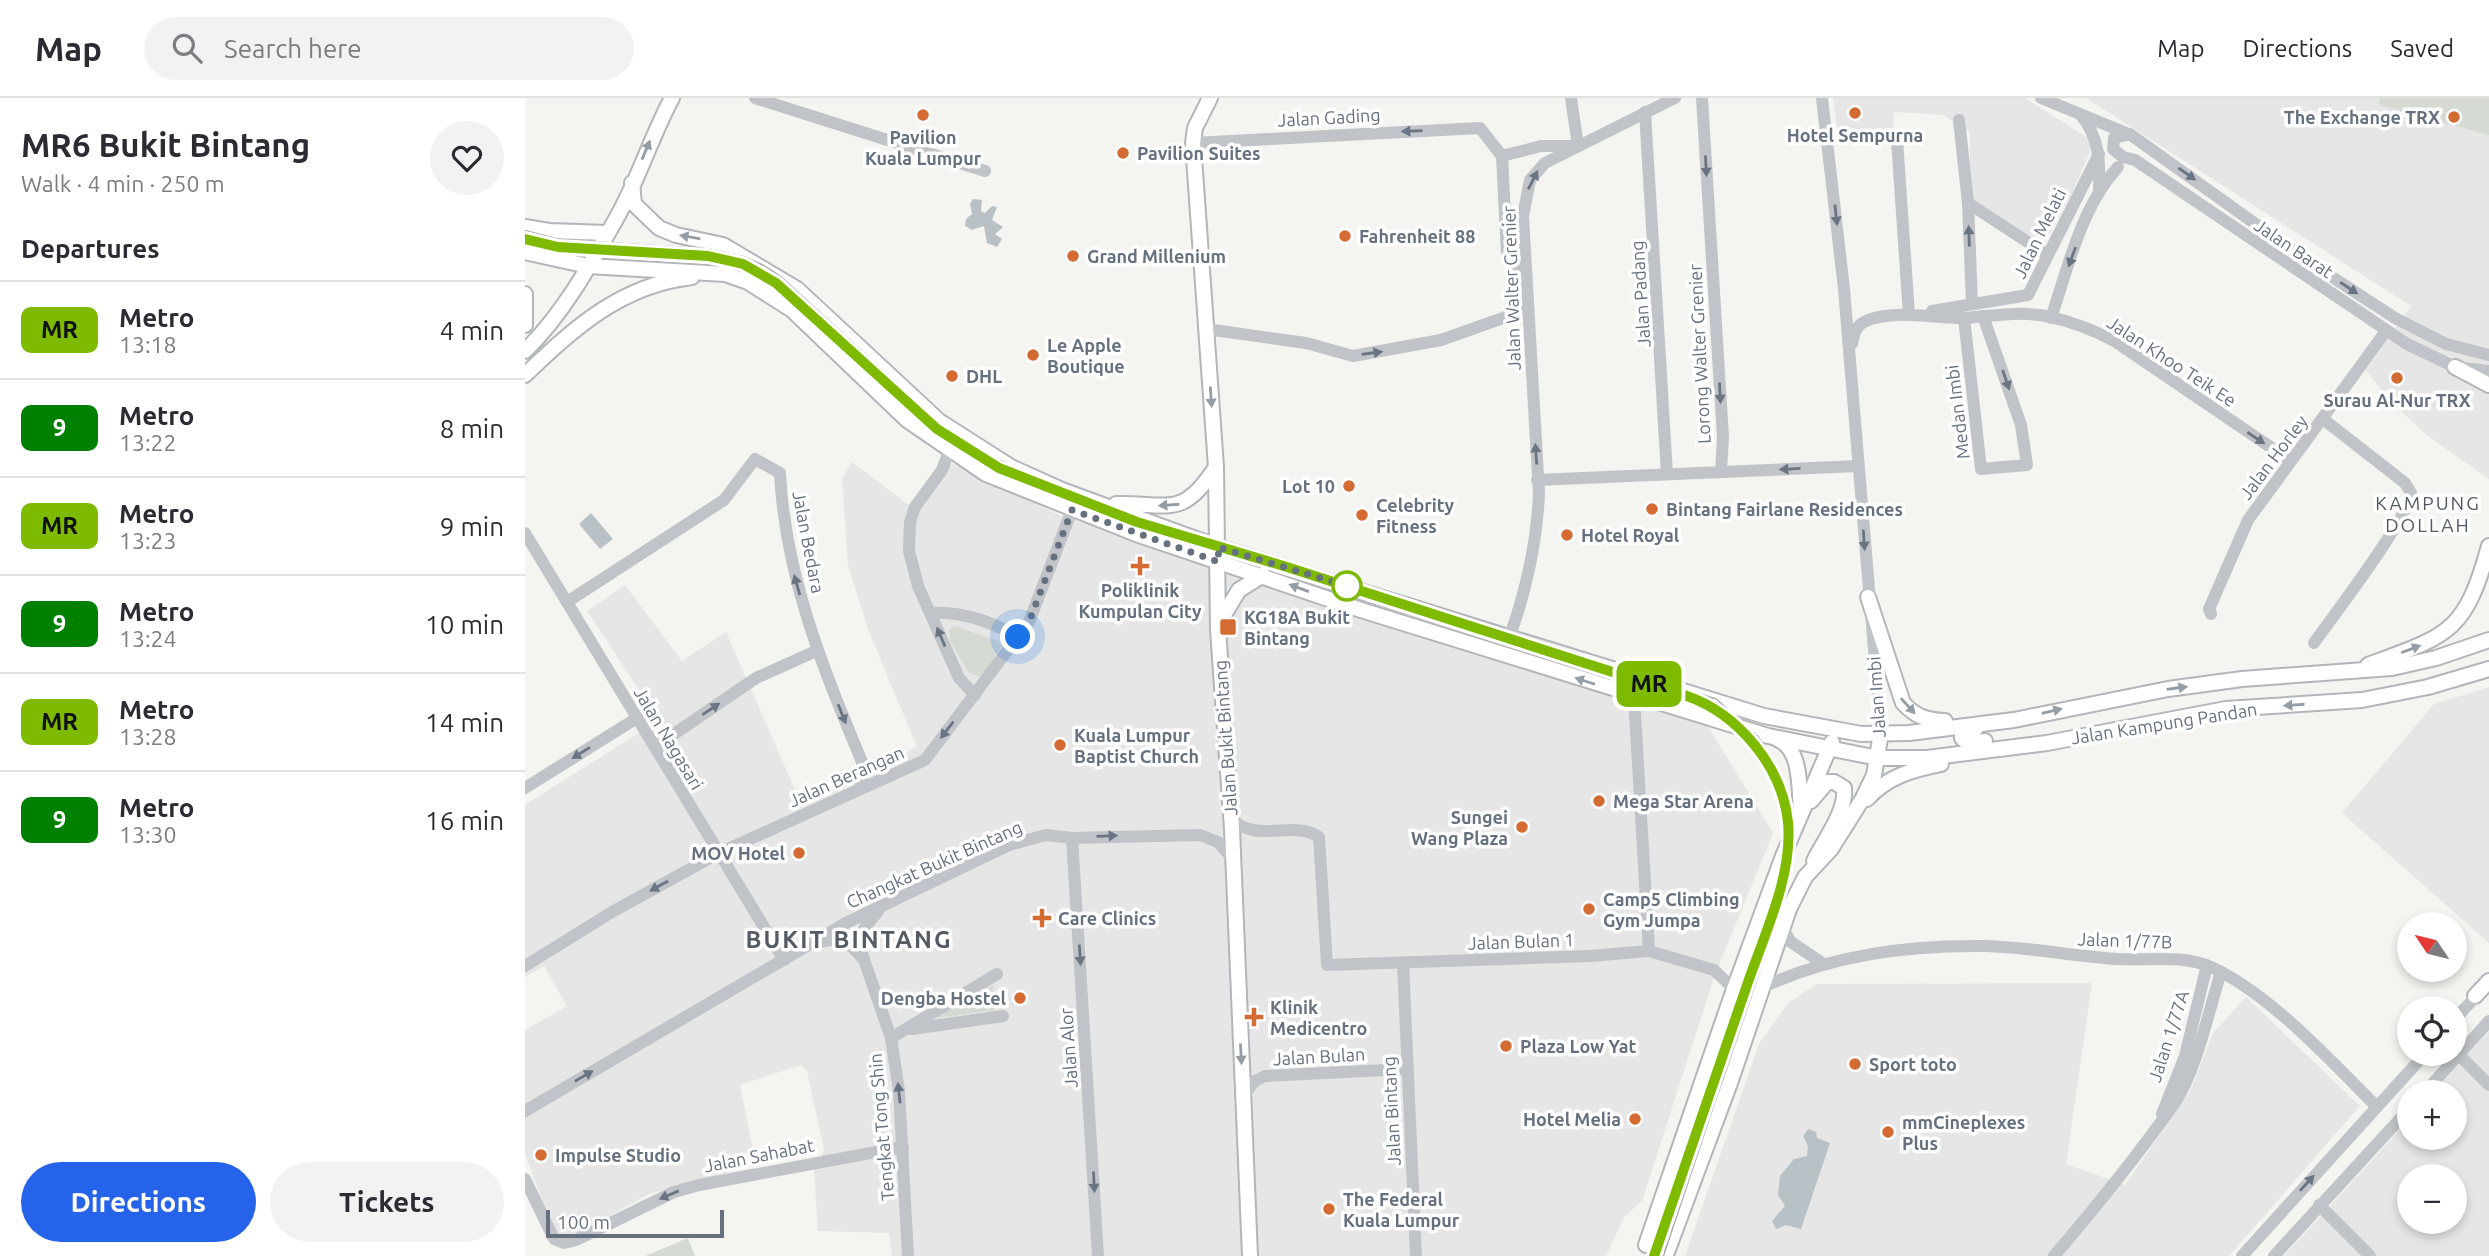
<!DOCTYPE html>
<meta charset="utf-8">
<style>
body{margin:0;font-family:Ubuntu,sans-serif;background:#f2f2f3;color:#2b2b33;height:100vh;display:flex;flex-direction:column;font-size:26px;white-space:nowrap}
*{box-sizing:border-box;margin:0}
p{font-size:23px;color:#7c7c81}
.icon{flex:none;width:38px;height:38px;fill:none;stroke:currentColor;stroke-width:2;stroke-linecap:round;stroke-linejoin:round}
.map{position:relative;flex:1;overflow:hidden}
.sheet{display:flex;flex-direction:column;background:#fff;width:525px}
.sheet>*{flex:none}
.badge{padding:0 14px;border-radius:10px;font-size:24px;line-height:46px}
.needle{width:46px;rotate:305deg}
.controls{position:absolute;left:1872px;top:814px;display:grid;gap:14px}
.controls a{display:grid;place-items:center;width:70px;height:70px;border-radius:50%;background:#fff;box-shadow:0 4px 10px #0003;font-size:35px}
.scale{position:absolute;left:21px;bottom:18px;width:178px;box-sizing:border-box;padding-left:7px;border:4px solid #667180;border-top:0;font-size:19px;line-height:24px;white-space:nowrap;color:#667180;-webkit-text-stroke:5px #fff;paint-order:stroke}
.you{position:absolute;width:35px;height:35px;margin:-18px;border:5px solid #fff;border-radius:50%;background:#1a73e8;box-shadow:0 0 0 10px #1a73e833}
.map>.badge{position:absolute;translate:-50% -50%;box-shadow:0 0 0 4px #fff}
h2{padding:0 21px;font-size:26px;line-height:63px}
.round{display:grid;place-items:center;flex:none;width:74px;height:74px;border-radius:37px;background:#f2f2f3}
.overview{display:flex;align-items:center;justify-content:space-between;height:119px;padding:0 21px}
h1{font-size:33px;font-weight:700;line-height:52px}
.button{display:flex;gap:14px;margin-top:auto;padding:14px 21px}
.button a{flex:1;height:80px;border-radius:42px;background:#2563eb;color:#fff;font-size:28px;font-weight:700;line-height:80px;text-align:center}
.button a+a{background:#f2f2f3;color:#2b2b33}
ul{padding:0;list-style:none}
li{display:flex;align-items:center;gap:21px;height:98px;padding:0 21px;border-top:2px solid #e1e1e2}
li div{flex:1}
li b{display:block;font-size:26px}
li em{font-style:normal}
li .badge{min-width:77px;font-weight:700;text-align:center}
header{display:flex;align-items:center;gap:42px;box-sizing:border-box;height:98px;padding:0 35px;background:#fff;border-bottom:2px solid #e1e1e2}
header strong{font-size:33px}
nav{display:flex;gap:38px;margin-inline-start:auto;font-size:24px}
.search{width:490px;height:63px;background:#f2f2f3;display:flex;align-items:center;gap:18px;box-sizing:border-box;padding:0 24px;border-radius:38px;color:#7c7c81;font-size:26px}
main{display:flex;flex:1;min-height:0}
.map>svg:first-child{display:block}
.built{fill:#e5e6e5;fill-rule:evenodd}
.green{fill:#d5dbd3}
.water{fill:#b8c1c6}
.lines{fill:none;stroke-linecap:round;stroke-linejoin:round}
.major-casing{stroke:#b2b5b9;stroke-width:18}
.minor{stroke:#c0c3c7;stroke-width:12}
.major{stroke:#fff;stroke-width:14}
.rail-casing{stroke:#a2a6ab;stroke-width:6}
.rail{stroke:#fff;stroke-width:3.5;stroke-dasharray:10;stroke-linecap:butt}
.oneway{fill:#6a7584}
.oneway2{fill:#949ca6}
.line-casing{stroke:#fff;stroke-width:16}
.line{stroke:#7dba00;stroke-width:10}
.walk{stroke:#667180;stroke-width:7;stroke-dasharray:0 12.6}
.poi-dot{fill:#d46b32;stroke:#fff;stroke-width:2.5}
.stop-dot{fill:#fff;stroke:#7dba00;stroke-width:3.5}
.labels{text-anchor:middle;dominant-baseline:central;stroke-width:7;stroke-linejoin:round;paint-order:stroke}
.street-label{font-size:18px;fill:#667180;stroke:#fff}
.poi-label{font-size:18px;font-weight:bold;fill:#667180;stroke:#fff;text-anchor:start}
.neighbourhood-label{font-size:19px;letter-spacing:2px;fill:#535b65;stroke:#fff}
.district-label{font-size:24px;font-weight:bold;letter-spacing:2px;fill:#535b65;stroke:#fff}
</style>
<header>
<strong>Map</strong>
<div class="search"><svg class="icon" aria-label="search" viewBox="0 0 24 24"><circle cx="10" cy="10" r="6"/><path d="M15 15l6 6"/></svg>Search here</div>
<nav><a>Map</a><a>Directions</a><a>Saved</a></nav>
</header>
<main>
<section class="sheet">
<div class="overview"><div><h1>MR6 Bukit Bintang</h1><p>Walk · 4 min · 250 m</p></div><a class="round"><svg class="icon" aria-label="heart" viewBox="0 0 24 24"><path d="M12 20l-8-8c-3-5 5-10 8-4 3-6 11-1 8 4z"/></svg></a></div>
<h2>Departures</h2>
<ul>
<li><span class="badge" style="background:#7dba00;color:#111">MR</span><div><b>Metro</b><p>13:18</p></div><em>4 min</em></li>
<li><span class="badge" style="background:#008000;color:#fff">9</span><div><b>Metro</b><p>13:22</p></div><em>8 min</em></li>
<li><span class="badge" style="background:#7dba00;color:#111">MR</span><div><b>Metro</b><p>13:23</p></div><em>9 min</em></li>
<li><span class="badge" style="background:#008000;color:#fff">9</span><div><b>Metro</b><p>13:24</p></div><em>10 min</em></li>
<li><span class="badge" style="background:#7dba00;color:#111">MR</span><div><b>Metro</b><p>13:28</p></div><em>14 min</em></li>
<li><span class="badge" style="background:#008000;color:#fff">9</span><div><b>Metro</b><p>13:30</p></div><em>16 min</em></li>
</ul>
<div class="button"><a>Directions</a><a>Tickets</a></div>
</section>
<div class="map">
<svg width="1964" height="1158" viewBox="0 0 1964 1158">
<rect width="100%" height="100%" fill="#f4f5f1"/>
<g class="built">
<polygon points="1308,0 1500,0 1569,44 1548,93 1516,153 1445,99 1445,34 1418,17 1369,14 1367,39 1313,37"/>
<polygon points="1561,0 1964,0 1964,381 1903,338 1865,303 1841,272 1886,208"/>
<polygon points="327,364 385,408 426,365 534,417 1170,607 1248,735 1190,877 1117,1103 1099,1119 1081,1158 367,1158 364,1135 293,1133 289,1072 299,1052 282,973 276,967 215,987 231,1067 124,1096 42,1141 28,1133 0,1055 0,932 42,908 19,868 0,879 0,707 134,622 62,513 100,487 157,563 201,534 275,703 392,649 343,531 323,467 317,381"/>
<polygon points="1964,589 1964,845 1817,715 1909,606"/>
<polygon points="1567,885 1541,1066 1600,1087 1665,993 1688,935 1721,899 1835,1008 1704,1158 1160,1158 1234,946 1263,905 1292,886"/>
<path d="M1964 933V1158H1759L1885 1021V1040H1930V994H1909ZM1885 1078H1930V1124H1885Z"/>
</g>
<g class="green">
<polygon points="1855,0 1964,0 1964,37 1854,7"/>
<polygon points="429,528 473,543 477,547 457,579 444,575 425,543 424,532"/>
<polygon points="468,887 471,912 412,920 409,915"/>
<polygon points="163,1140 170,1158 120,1158"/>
</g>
<g class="water">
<polygon points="448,101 457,102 456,113 460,115 467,108 472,109 467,122 478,129 470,136 477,141 472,149 462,145 459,128 447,132 440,128 441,121 447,116 445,106"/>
<polygon points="66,415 88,441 75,451 54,426"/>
<polygon points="1283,1031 1291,1034 1292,1040 1305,1045 1276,1131 1261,1127 1251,1131 1247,1123 1260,1108 1253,1097 1255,1078 1269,1061 1282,1058 1283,1048 1278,1038"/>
</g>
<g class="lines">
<g class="major-casing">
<g id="major">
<polyline points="685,0 670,30 668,45 691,369 693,531 707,731 725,1158"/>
<polyline points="107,85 109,106 134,130 151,137 198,147 272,191 414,323 486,369 537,392 693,449 1239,618 1336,636 1384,635 1489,622 1643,591 1717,581 1867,570 1911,560 1964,542"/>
<polyline points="0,129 24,133 82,135"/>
<polyline points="0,154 63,168 200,176 223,184 267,212 382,322 461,376 611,436 836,512 1243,638 1353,660 1402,660 1522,645 1701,611 1837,602 1903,589 1964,571"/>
<polyline points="0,196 0,227"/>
<path d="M0 253C38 216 65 167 91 121 113 83 126 39 147 0"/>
<polyline points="1930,269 1964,287"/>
<path d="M0 277C49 230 96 187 167 179"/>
<path d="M591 406C645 405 657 421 691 369"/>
<path d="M1343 499 1378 605C1391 619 1401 622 1420 623"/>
<polyline points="695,523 714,492 738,477"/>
<path d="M1843 567C1924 537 1940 535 1964 448"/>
<polyline points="1451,630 1437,634 1437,640 1443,645 1460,643"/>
<path d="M1252 641C1277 650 1274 691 1276 713"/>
<path d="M1342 701C1363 678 1387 672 1416 666"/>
<path d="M1286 703 1302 684H1309L1319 690C1322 713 1299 742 1289 763"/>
<polyline points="1950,898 1964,883"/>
<polyline points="1121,1147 1209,891 1258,758 1307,644"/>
<polyline points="1142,1154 1205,985 1264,811 1280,779 1306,751 1338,700 1349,677 1356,635"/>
</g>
</g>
<g class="minor">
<polyline points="230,0 460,73"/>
<polyline points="1046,0 1053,48"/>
<polyline points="1177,0 1198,339 1196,374"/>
<polyline points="1297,0 1319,191 1356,635"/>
<polyline points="1516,0 1606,37 1781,162 1870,220 1921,246 1964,257"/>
<polyline points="1120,14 1142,376"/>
<path d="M1555 16C1575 40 1575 63 1574 94"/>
<polyline points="1434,22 1443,105 1447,206"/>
<polyline points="1605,36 1589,40 1588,51 1598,59 1610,62 1882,246 1930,269 1964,273"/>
<polyline points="1372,42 1384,217"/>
<polyline points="668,45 955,30 977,58"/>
<polyline points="977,58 982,157 1000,188"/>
<polyline points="977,58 1016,48 1049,48"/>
<polyline points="1443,105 1521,156"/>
<polyline points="1407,213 1503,197 1574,56"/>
<polyline points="1439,220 1456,371 1502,367 1496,327 1458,218"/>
<path d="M1526 220C1543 170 1556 109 1593 69"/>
<polyline points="681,231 781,245 828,258 916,242 978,220 1001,206"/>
<path d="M1327 246C1329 237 1330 229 1339 224 1365 210 1412 221 1440 220 1467 218 1494 213 1521 218 1545 223 1569 232 1591 244L1766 363"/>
<polyline points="424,353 417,372 390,409 385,424 384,453 393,488 434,580 450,597"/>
<polyline points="1012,382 1333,368"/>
<polyline points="0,435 259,862"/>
<path d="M42 504 199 402 230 361 255 375C260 478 298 570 337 664L339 672 335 691"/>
<path d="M407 515C436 513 468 524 493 539"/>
<polyline points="1686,516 1684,511 1723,422 1861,233"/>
<path d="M984 540C1001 495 1012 442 1014 395L998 118 1005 82 1020 65 1150 0"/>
<path d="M1789 545C1809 517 1882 422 1886 395L1880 385 1798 321"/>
<polyline points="1109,599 1124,853"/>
<polyline points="130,649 231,580 291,553"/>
<polyline points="0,690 112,620"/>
<path d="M705 720C733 747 769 721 794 739L802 867 1066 858 1124 853 1189 872 1209 891"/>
<polyline points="547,740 573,1158"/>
<polyline points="353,813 339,831 335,850 366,940 374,993 383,1158"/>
<polyline points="1258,831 1266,844 1297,865"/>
<path d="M295 844C313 838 326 845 337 860"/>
<polyline points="878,865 891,1158"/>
<polyline points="0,868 87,814 194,755 400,662 504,524 547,412"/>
<path d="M1238 889C1308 857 1382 847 1460 848 1503 849 1548 858 1591 861 1623 863 1656 856 1686 869 1744 895 1806 963 1851 1008"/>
<polyline points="1930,921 1956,893"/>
<polyline points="387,931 478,918"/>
<polyline points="366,940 472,876"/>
<polyline points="1934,957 1964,987"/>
<polyline points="1900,994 1964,923"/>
<polyline points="717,999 730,983 740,978 881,971"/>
<polyline points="0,1013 321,825 484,747 521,737 547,740 675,737 693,744 706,759"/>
<polyline points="1637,1016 1660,958 1682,867"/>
<polyline points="0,1081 29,1141 39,1145 51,1142 149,1094 174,1087 378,1049"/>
<polyline points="1794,1107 1845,1158"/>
<path d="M1529 1158C1571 1109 1612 1058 1649 1006 1671 974 1684 912 1696 874"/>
<polyline points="1717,1158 1900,956"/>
<polyline points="1749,1158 1885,1010"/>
</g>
<use href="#major" class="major"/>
<g class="rail-casing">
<g id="rail">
<path d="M0 135 35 144 183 153 219 161 237 169 254 180 414 327C509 397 650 433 763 464"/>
<polyline points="884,502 1190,603 1232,641 1249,667 1262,699 1268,729 1267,757 1261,784 1136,1158"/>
</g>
</g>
<use href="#rail" class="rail"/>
</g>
<defs><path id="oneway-solid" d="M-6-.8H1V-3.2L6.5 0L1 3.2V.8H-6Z" transform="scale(1.75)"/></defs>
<g class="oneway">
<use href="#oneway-solid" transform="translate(887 33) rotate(178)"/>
<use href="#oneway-solid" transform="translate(1181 68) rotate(87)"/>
<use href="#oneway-solid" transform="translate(1662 76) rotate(35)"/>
<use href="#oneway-solid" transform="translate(1008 82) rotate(-63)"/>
<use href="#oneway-solid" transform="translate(1311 117) rotate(84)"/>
<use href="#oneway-solid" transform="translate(1444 138) rotate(-92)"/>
<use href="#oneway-solid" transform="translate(1547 159) rotate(110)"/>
<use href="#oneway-solid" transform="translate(1824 190) rotate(33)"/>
<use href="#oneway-solid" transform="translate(847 255) rotate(-8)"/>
<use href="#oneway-solid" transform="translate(1481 282) rotate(71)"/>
<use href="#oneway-solid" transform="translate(1195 295) rotate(87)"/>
<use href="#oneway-solid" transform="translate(1731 340) rotate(34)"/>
<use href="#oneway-solid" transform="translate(1011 356) rotate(-94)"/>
<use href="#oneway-solid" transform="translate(1265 371) rotate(177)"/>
<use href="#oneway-solid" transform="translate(1339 442) rotate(86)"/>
<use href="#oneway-solid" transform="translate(272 487) rotate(-106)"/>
<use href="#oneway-solid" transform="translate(416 539) rotate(-113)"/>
<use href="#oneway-solid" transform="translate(186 611) rotate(-34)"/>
<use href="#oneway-solid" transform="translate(317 616) rotate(68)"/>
<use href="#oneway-solid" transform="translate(422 632) rotate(128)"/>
<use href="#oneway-solid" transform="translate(56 655) rotate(148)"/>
<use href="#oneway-solid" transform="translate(582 738) rotate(-2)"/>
<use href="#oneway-solid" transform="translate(134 788) rotate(151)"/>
<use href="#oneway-solid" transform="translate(555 857) rotate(86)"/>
<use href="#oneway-solid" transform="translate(59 978) rotate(-30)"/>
<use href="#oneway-solid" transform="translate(374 995) rotate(-96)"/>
<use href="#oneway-solid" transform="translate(569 1084) rotate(87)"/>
<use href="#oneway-solid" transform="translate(1782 1085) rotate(-48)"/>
<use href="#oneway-solid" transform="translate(144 1097) rotate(157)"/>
</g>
<g class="oneway2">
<use href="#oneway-solid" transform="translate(121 52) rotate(-67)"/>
<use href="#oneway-solid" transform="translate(165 139) rotate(-170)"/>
<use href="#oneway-solid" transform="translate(686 299) rotate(86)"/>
<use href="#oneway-solid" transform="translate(644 407) rotate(176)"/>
<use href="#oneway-solid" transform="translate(774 490) rotate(-160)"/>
<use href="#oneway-solid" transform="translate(1886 551) rotate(-21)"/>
<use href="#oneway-solid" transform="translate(1060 583) rotate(-162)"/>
<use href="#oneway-solid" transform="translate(1652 590) rotate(-8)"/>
<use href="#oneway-solid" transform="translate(1769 607) rotate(176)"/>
<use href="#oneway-solid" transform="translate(1383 608) rotate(48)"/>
<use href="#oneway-solid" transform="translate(1527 613) rotate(-13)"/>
<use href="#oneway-solid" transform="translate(716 956) rotate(87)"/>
</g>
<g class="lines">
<g class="line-casing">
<path id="line" d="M0 141 33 149 183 158 218 166 251 185 412 331 474 370 612 424 762 469 1162 598C1213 616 1257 668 1263 724 1268 778 1239 837 1222 887 1191 978 1160 1068 1129 1158"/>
</g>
<use href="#line" class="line"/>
<polyline class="walk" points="493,539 504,524 547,412 694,464 693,449 822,488"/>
</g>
<g class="poi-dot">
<circle cx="1330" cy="15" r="7"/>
<circle cx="398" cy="17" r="7"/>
<circle cx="1929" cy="19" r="7"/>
<circle cx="598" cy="55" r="7"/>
<circle cx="820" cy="138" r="7"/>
<circle cx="548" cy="158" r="7"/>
<circle cx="508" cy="257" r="7"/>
<circle cx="427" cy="278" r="7"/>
<circle cx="1872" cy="280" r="7"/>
<circle cx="824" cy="388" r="7"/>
<circle cx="1127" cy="411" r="7"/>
<circle cx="837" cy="417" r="7"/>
<circle cx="1042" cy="437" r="7"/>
<path d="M611.5 457.5h7v7h7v7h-7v7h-7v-7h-7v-7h7z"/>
<rect x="694" y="520" width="18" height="18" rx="3.5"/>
<circle cx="535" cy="647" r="7"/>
<circle cx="1074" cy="703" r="7"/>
<circle cx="997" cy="729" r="7"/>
<circle cx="274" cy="755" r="7"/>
<circle cx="1064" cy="811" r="7"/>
<path d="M513.5 809.5h7v7h7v7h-7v7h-7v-7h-7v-7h7z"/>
<circle cx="495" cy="900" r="7"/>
<path d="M725.5 908.5h7v7h7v7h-7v7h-7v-7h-7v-7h7z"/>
<circle cx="981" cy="948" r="7"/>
<circle cx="1330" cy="966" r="7"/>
<circle cx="1110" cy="1021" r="7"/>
<circle cx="1363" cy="1034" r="7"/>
<circle cx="16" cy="1057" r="7"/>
<circle cx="804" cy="1111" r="7"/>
</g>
<circle class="stop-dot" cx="822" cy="488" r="14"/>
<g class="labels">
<g class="street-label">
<text transform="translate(804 19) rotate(-3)">Jalan Gading</text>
<text transform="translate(1514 135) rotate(-64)">Jalan Melati</text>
<text transform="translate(1769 150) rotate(34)">Jalan Barat</text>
<text transform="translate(986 190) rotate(-92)">Jalan Walter Grenier</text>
<text transform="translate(1115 196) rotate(-94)">Jalan Padang</text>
<text transform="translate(1174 256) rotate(-93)">Lorong Walter Grenier</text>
<text transform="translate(1647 263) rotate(33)">Jalan Khoo Teik Ee</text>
<text transform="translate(1432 314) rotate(-97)">Medan Imbi</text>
<text transform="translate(1748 359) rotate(-53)">Jalan Horley</text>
<text transform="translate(284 444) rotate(79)">Jalan Bedara</text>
<text transform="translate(1351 599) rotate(-94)">Jalan Imbi</text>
<text transform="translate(1639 625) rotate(-9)">Jalan Kampung Pandan</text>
<text transform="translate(144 640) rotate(59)">Jalan Nagasari</text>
<text transform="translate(700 640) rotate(-94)">Jalan Bukit Bintang</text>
<text transform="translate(321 678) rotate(-24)">Jalan Berangan</text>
<text transform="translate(409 766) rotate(-24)">Changkat Bukit Bintang</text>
<text transform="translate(1600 842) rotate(2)">Jalan 1/77B</text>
<text transform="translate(996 843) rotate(-2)">Jalan Bulan 1</text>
<text transform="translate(1643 938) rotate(-72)">Jalan 1/77A</text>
<text transform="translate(543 950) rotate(-94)">Jalan Alor</text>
<text transform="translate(794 958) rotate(-3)">Jalan Bulan</text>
<text transform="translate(866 1013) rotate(-93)">Jalan Bintang</text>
<text transform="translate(356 1029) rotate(-95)">Tengkat Tong Shin</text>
<text transform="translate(234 1057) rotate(-11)">Jalan Sahabat</text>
</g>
<g class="poi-label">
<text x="1915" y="19" text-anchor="end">The Exchange TRX</text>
<text x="1330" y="37" text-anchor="middle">Hotel Sempurna</text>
<text x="398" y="39" text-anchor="middle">Pavilion<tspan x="398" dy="21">Kuala Lumpur</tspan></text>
<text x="612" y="55">Pavilion Suites</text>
<text x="834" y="138">Fahrenheit 88</text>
<text x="562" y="158">Grand Millenium</text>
<text x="522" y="247">Le Apple<tspan x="522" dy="21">Boutique</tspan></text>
<text x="441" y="278">DHL</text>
<text x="1872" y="302" text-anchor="middle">Surau Al-Nur TRX</text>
<text x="810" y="388" text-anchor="end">Lot 10</text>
<text x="851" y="407">Celebrity<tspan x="851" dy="21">Fitness</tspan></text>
<text x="1141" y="411">Bintang Fairlane Residences</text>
<text x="1056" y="437">Hotel Royal</text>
<text x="615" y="492" text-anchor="middle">Poliklinik<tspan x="615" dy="21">Kumpulan City</tspan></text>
<text x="719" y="519">KG18A Bukit<tspan x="719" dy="21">Bintang</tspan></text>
<text x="549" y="637">Kuala Lumpur<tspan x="549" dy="21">Baptist Church</tspan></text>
<text x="1088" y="703">Mega Star Arena</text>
<text x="983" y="719" text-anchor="end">Sungei<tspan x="983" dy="21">Wang Plaza</tspan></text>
<text x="260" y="755" text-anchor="end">MOV Hotel</text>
<text x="1078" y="801">Camp5 Climbing<tspan x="1078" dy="21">Gym Jumpa</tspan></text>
<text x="533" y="820">Care Clinics</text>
<text x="481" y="900" text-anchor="end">Dengba Hostel</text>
<text x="745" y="909">Klinik<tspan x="745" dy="21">Medicentro</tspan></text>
<text x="995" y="948">Plaza Low Yat</text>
<text x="1344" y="966">Sport toto</text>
<text x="1096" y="1021" text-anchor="end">Hotel Melia</text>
<text x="1377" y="1024">mmCineplexes<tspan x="1377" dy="21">Plus</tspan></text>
<text x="30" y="1057">Impulse Studio</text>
<text x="818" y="1101">The Federal<tspan x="818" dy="21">Kuala Lumpur</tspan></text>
</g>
<g class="neighbourhood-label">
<text x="1903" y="405">KAMPUNG<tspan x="1903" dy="22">DOLLAH</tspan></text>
</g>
<g class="district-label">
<text x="324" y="841">BUKIT BINTANG</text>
</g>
</g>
</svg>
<div class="controls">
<a><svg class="needle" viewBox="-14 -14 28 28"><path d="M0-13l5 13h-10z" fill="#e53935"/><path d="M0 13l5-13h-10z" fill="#7c7c81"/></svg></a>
<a><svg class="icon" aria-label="locate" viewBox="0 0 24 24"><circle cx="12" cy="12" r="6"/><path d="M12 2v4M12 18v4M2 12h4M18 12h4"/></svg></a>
<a>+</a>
<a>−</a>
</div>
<div class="scale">100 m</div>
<div class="you" style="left:493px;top:539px"></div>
<b class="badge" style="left:1124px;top:586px;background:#7dba00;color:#111">MR</b>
</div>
</main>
